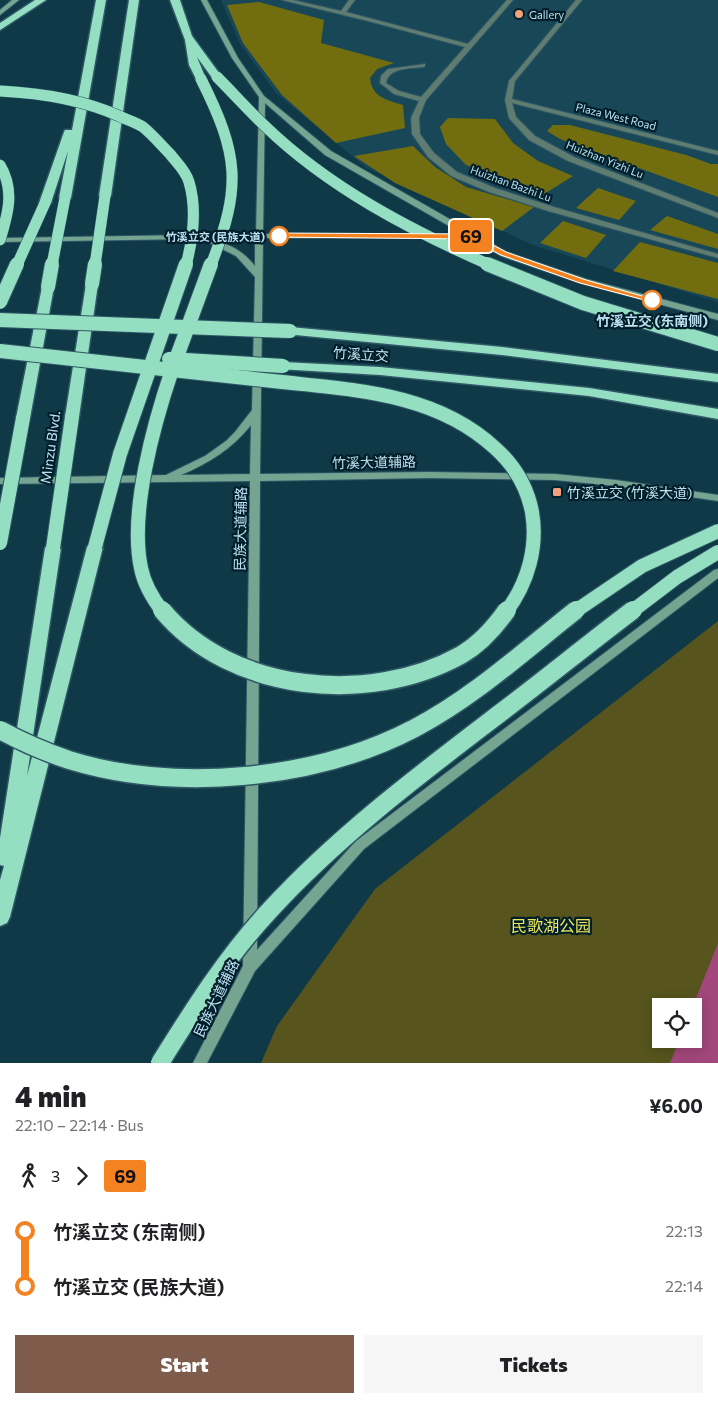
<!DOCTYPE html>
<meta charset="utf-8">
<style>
body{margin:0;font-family:Commissioner,"Noto Sans SC",sans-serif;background:#f6f6f6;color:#202124;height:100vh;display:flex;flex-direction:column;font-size:19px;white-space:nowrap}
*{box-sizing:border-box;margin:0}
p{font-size:16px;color:#757577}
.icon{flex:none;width:28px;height:28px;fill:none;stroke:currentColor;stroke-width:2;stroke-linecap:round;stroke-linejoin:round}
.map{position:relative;height:1063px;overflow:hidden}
.side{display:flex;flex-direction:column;background:#fff;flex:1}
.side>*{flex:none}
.badge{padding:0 10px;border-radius:4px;font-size:18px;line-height:32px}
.controls{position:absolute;left:652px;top:998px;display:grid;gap:10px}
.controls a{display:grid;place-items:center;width:50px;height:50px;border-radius:0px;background:#fff;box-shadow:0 2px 12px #0003;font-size:25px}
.map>.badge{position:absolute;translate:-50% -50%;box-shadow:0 0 0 2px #fff}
.legs{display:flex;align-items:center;gap:8px;height:55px;padding:0 15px;font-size:16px}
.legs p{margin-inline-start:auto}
.overview{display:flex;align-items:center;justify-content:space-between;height:85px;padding:0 15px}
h1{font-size:28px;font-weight:800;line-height:38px}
.action{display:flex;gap:10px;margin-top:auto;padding:10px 15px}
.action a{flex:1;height:58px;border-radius:0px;background:#7e5b4b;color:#fff;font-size:20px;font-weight:800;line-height:58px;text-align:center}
.action a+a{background:#f6f6f6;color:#202124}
ul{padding:0 15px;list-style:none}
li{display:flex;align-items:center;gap:18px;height:55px;font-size:19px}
li i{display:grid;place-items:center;width:8px;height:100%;margin:0 6px;background:currentColor}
li i::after{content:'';width:12px;height:12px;margin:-6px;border:4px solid;border-radius:50%;background:#fff}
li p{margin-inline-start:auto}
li:first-child i{background:linear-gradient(#0000 50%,currentColor 0)}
li:last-child i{background:linear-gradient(currentColor 50%,#0000 0)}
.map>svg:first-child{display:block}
.built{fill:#184758}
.green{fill:#57551d;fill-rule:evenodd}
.forest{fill:#726e10}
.water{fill:#a1477b}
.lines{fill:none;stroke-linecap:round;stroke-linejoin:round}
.lane-casing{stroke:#2f5766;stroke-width:2}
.secondary-casing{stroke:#2f5766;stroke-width:2}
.highway-casing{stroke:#2f5766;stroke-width:3}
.lane{fill:#5e7c6f;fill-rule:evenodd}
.secondary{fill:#75a491;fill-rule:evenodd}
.highway{fill:#94dfc1;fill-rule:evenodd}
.highway-bridge-far2-casing{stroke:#2f5766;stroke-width:12;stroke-linecap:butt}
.highway-bridge-far1-casing{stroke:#2f5766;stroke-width:16;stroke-linecap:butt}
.highway-bridge-casing{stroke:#2f5766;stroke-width:21;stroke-linecap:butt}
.highway-bridge-far2{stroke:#94dfc1;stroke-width:11}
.highway-bridge-far1{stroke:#94dfc1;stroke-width:14}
.highway-bridge{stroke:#94dfc1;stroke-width:18}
.line-1{fill:#f58220;stroke:#fff}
.poi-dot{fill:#f0a27a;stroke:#001f2b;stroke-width:2}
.stop-1-dot{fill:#fff;stroke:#f58220;stroke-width:2.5}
.labels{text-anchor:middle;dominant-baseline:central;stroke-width:4.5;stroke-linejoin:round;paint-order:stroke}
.far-poi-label{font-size:11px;fill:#bde0f0;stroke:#001f2b;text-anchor:start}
.far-street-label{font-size:11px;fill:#bde0f0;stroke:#001f2b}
.far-stop-label{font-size:11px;font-weight:bold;fill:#bde0f0;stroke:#001f2b;text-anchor:end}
.stop-label{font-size:14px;font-weight:bold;fill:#bde0f0;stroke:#001f2b}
.street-label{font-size:14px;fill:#bde0f0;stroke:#001f2b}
.poi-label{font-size:14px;fill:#bde0f0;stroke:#001f2b;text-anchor:start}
.near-park-label{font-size:16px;fill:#efe957;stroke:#001f2b}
</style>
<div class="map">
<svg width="718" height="1063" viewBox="0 0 718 1063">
<rect width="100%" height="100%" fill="#103948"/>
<polygon class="built" points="221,0 718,0 718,302 533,245 367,168 276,93 240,44"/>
<path class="green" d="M718 621V1063H261L277 1026 375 889ZM661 1006H694V1039H661Z"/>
<g class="forest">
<path d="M259 2 324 20 321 43 394 63 377 69 370 78C372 97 386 100 403 105L405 128 336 143 282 95 243 43 227 5Z"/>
<polygon points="448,118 495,119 513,143 538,161 573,176 544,194 466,165 446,144 440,127"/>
<polygon points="553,125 570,125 686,155 711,164 718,164 718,197 560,139 547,131"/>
<polygon points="413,146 435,167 466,187 534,207 502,231 395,183 354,156"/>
<polygon points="598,188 636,201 619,220 576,208"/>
<polygon points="667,216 718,234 718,249 650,230"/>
<polygon points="563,221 606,235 586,258 540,243"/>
<polygon points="640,242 718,263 718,299 613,271"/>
</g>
<polygon class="water" points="718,943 718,1063 670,1063 680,1039 694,1039 693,1006"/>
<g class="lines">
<g class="lane-casing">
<g id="lane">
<path d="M282 0H293L341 11 349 0H355L346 12 468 44 507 0H513L426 100 419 118 420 134 434 153 457 172 495 188 554 207 718 254V258L548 211 489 192 451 176 428 157 412 134 411 118 419 101 394 94 380 83 381 76 388 69 425 64V66L423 67C410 69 389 67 386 83L399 91 421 97 465 47 368 21Z"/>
<polygon points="576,0 582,0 515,81 512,99 718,151 718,155 512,103 516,117 535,136 574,157 718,213 718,218 568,161 529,140 509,118 505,100 509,81"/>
</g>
</g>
<g class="secondary-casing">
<g id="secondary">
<polygon points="12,0 19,0 0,15 0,10"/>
<path d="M201 0H207L238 58 264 96 331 151 507 252 586 279 718 314V320L580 283 501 256 471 238H263L260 474 429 472 555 474 616 480 718 495V501L616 486 555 480 429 478 260 481 257 950 356 841 714 570 718 569V578L364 849 255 971 207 1063H193L243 966 250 481 0 484V478L166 475 205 456 226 441 235 432 252 410 255 277 236 256 208 242 212 240C230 244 243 251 255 266V238L0 242V238L256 234 259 97 232 58ZM265 103 325 155 463 234H263ZM251 425 250 474 181 475C209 463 232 449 251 425Z"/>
</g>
</g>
<g class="highway-casing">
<g id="highway">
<polygon points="35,0 46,0 0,30 0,23"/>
<polygon points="96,0 106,0 71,198 65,201 59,198 68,151 51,203 49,205 41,205 39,203 64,132 65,130 72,130"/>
<polygon points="129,0 139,0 111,196 105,199 99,196"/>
<polygon points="170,0 180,0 192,36 222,77 221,79 213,79 197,57 206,79 201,82 197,81 189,65 185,40"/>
<polygon points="92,280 98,284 79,417 77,420 67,420 65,417 86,284"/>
<polygon points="48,283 54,287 30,418 28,421 18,421 16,418 42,287"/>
<polygon points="290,327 502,347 718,374 718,382 502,355 285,334 284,331"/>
<polygon points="283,362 380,367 589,388 718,409 718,419 589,396 380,375 278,369 276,366"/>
<polygon points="95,541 100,543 103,547 10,917 7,923 0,926 0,880 4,866 0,865 0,838 45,548 48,544 53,542 58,544 61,548 27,776 87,547 90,543"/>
</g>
</g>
<use href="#lane" class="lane"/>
<use href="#secondary" class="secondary"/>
<use href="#highway" class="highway"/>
<g class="highway-bridge-far2-casing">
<g id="highway-bridge-far2">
<path d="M217 77C233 93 248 110 265 126 328 187 410 230 490 265"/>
<path d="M201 79C239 155 242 186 211 265"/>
<path d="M0 91C41 93 81 99 119 116 127 120 136 122 143 127 153 135 161 145 170 154 177 163 186 171 189 182 197 209 193 239 186 265"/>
<path d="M0 165C15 190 8 214 0 240"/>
<polyline points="17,265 45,203"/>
<polyline points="52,265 65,198"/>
<polyline points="95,265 105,196"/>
</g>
</g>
<g class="highway-bridge-far1-casing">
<g id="highway-bridge-far1">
<polyline points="487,264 583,303 718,344"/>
<polyline points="92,284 95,264"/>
<polyline points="48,287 52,264"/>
<polyline points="0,302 17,264"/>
<polyline points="0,320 290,331"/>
<polyline points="0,351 172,370"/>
<polyline points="169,359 283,366"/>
<path d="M172 370C209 374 245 378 282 382 357 390 437 394 495 448 514 465 527 486 532 512 538 547 528 583 506 612"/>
<polyline points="172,370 211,264"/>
<polyline points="0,543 23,418"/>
<polyline points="95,547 120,454 186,264"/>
<polyline points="53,548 72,417"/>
<path d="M163 612C153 599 144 584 141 568 129 513 154 423 172 370"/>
<polyline points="574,612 642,566 718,531"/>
<polyline points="631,612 677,577 718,552"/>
</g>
</g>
<g class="highway-bridge-casing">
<g id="highway-bridge">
<path d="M162 610C231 693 369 706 461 655 480 644 495 627 507 610"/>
<path d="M0 730C22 742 45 752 69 760 176 793 316 780 415 728 474 697 524 651 576 610"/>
<path d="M160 1063C193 1010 227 956 270 910 338 836 419 775 499 714 544 680 588 644 633 610"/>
</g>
</g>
<use href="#highway-bridge-far2" class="highway-bridge-far2"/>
<use href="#highway-bridge-far1" class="highway-bridge-far1"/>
<use href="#highway-bridge" class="highway-bridge"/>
</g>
<polygon class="line-1" points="279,233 472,234 506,252 586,280 656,300 652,302 580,283 501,255 470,239 276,237 276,234"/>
<g class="poi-dot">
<circle cx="519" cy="14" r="5"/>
<rect x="552" y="487" width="10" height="10" rx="2.5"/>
</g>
<g class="stop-1-dot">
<circle cx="279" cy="236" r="9"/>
<circle cx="652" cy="300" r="9"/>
</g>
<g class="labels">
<g class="far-poi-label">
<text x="529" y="14">Gallery</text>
</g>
<g class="far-street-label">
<text transform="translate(616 116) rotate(14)">Plaza West Road</text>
<text transform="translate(605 159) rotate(22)">Huizhan Yizhi Lu</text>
<text transform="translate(511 183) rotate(20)">Huizhan Bazhi Lu</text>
</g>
<g class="far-stop-label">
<text x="265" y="236">竹溪立交 (民族大道)</text>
</g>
<g class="stop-label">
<text x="652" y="320">竹溪立交 (东南侧)</text>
</g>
<g class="street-label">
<text transform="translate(361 354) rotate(4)">竹溪立交</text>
<text transform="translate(50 447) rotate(-82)">Minzu Blvd.</text>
<text transform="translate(374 462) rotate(-1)">竹溪大道辅路</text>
<text transform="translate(240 529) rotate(-89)">民族大道辅路</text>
<text transform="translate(216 998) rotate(-64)">民族大道辅路</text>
</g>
<g class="poi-label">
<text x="567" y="492">竹溪立交 (竹溪大道)</text>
</g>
<g class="near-park-label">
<text x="551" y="925">民歌湖公园</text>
</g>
</g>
</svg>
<div class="controls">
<a><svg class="icon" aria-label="locate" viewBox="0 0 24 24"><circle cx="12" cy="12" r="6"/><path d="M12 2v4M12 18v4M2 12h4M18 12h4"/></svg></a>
</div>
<b class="badge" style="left:471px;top:236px;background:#f58220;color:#111">69</b>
</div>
<section class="side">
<div class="overview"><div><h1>4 min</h1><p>22:10 – 22:14 · Bus</p></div><b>¥6.00</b></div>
<div class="legs"><svg class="icon" aria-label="walk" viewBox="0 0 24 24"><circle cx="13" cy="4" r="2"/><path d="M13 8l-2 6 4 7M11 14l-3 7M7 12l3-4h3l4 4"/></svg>3<svg class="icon" aria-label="forward" viewBox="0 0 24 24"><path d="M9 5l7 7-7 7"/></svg><b class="badge" style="background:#f58220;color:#111">69</b></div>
<ul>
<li><i style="color:#f58220"></i><b>竹溪立交 (东南侧)</b><p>22:13</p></li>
<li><i style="color:#f58220"></i><b>竹溪立交 (民族大道)</b><p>22:14</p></li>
</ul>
<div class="action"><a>Start</a><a>Tickets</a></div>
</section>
